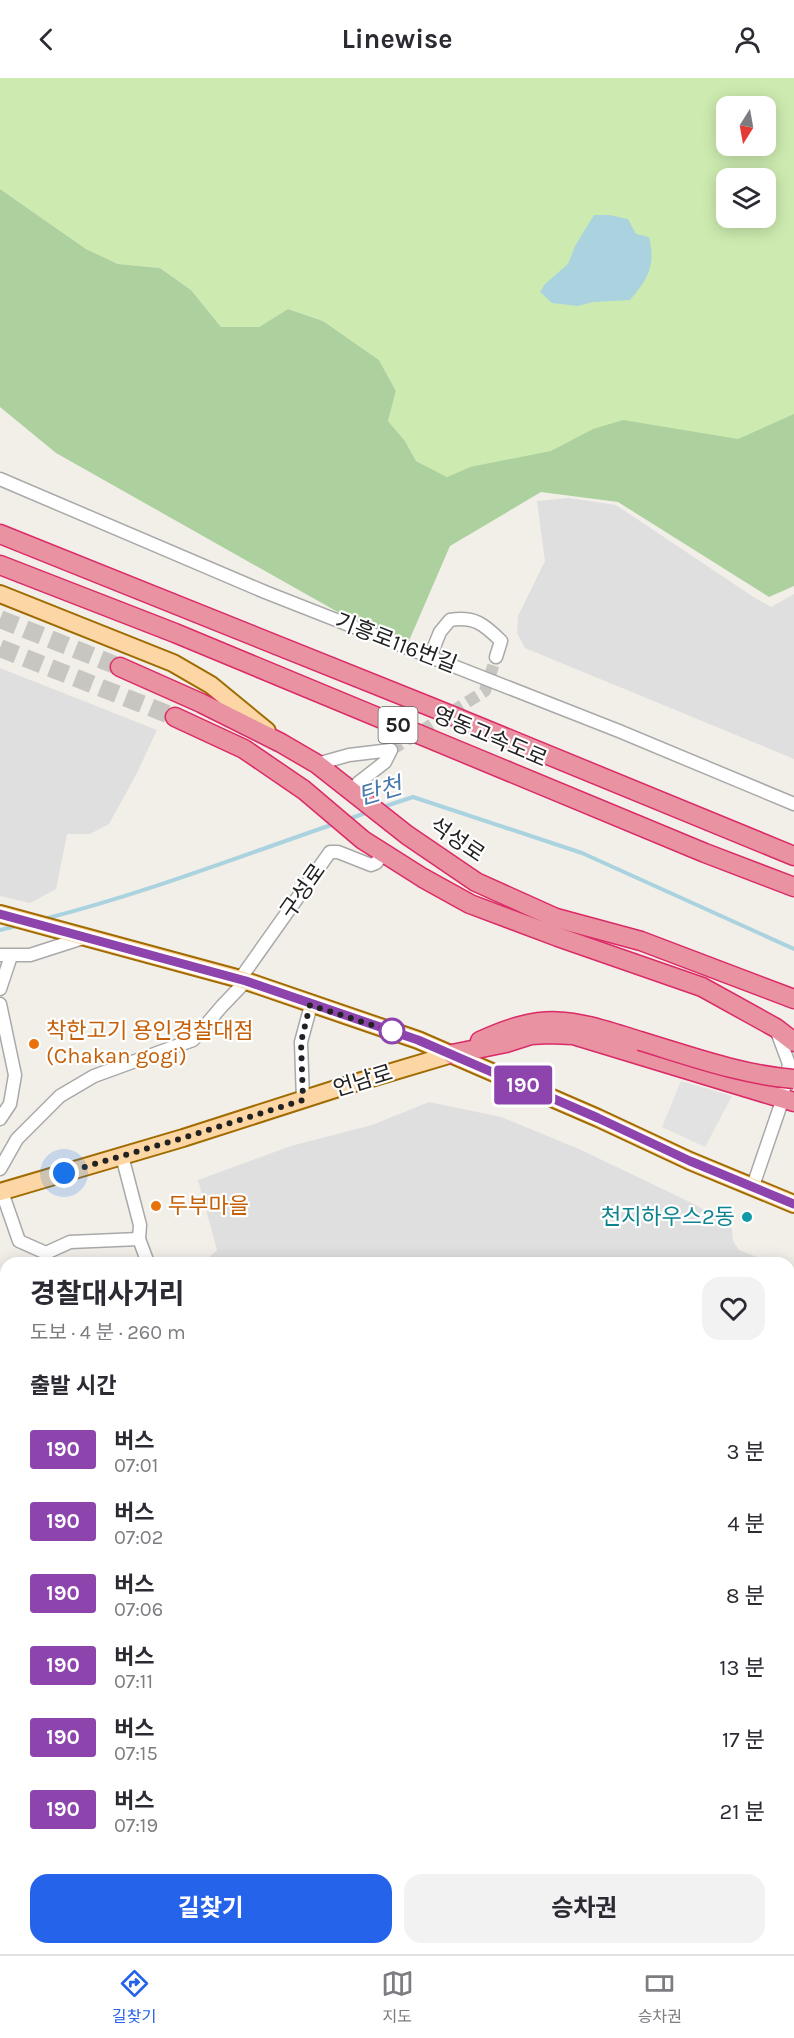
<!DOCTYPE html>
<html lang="ko">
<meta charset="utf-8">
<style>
body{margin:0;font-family:Karla,"Noto Sans KR",sans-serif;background:#f2f2f3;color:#2b2b33;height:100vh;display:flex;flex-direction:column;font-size:22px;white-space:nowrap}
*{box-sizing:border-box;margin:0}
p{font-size:20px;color:#7c7c81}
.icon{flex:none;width:33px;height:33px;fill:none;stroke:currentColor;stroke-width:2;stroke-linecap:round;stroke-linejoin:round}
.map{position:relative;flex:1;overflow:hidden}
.drawer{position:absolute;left:0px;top:1179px;width:795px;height:698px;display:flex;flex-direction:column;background:#fff;border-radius:18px 18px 0 0;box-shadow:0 3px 15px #0003}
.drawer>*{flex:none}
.badge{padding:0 12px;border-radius:4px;font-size:21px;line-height:39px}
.needle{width:39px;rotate:191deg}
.fabs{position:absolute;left:716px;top:18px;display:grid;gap:12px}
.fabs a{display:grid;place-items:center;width:60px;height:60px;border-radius:12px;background:#fff;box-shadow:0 3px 15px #0003;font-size:30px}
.you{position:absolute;width:30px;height:30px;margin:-15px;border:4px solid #fff;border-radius:50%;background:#1a73e8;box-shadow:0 0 0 9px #1a73e833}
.map>.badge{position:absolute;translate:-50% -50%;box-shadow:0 0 0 3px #fff}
h2{padding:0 30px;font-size:22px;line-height:54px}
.round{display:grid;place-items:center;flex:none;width:63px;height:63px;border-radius:18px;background:#f2f2f3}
.summary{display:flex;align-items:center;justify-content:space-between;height:102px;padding:0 30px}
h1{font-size:28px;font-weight:700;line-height:45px}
.button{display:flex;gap:12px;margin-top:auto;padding:12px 30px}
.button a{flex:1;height:69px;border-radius:18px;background:#2563eb;color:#fff;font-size:24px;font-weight:700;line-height:69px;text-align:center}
.button a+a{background:#f2f2f3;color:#2b2b33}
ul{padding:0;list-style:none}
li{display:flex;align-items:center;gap:18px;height:72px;padding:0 30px}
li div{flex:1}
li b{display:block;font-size:22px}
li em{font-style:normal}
li .badge{min-width:66px;font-weight:700;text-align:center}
header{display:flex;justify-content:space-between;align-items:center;height:78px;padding:0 30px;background:#fff;font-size:27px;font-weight:700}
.tab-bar{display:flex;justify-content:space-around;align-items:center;height:84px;border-top:2px solid #e1e1e2;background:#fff;font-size:16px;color:#7c7c81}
.tab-bar a{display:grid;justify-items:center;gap:3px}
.tab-bar .current{color:#2563eb}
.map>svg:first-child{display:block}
.residential{fill:#e0dfdf}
.grass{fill:#cdebb0;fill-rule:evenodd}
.forest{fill:#add19e}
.parking{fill:#e2e2e2}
.water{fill:#aad3df}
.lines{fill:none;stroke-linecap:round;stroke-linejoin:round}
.stream{stroke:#aad3df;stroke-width:4}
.minor-tunnel{stroke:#c8c6c1;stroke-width:12;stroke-dasharray:12 6;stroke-linecap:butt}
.highway-tunnel{stroke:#c8c6c1;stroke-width:18;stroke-dasharray:18 9;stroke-linecap:butt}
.minor-casing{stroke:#a9a9a9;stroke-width:15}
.major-casing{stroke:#a06b00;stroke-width:20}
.highway-casing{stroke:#dc2a67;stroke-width:21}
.minor{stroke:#fff;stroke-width:12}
.major{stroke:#fcd6a4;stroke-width:16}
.highway{stroke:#e892a2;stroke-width:18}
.highway-bridge-casing{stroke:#dc2a67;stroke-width:21;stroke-linecap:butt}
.highway-bridge{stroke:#e892a2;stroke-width:18}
.line-casing{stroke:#fff;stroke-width:14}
.line{stroke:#8e44ad;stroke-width:9}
.walk{stroke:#222;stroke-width:6;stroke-dasharray:0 10.8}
.stop-dot{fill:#fff;stroke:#8e44ad;stroke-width:3}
.food-dot{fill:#e8710a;stroke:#fff;stroke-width:2}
.culture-dot{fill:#0f9aa8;stroke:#fff;stroke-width:2}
.labels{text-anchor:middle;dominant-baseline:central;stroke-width:4.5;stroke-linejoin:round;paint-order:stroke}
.shield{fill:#fff;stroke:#646464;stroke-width:1.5}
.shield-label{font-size:21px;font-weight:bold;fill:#222}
.street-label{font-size:22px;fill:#222;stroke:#fff}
.food-label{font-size:22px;fill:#c56008;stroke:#fff;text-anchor:start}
.culture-label{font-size:22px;fill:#0d838f;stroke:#fff;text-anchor:end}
.water-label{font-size:24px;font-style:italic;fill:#4a7aab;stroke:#fff}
</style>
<header><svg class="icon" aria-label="back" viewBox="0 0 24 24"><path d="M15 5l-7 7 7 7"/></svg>Linewise<svg class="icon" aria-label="person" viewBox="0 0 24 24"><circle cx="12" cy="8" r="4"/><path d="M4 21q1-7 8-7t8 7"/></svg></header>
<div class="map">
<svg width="794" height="1876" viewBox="0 0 794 1876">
<rect width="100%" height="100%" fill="#f2efe9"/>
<g class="residential">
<polygon points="569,420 616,427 752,518 771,529 794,516 794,681 525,570 517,555 518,538 545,483 537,423"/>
<polygon points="0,590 157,652 137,695 109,746 90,756 67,756 56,811 30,825 0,818"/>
<polygon points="429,1024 501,1039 579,1071 694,1126 725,1144 732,1151 733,1163 739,1172 772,1185 203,1185 217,1172 198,1102 291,1068 372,1047"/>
<polygon points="789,1194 794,1197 794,1790 792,1789 789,1792"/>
<polygon points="6,1617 6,1723 0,1721 0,1651 4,1645 0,1625"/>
</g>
<path class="grass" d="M0 0H794V457L655 398 470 389 447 399 416 383 405 363 388 343 396 313 379 282 323 243 288 231 259 249H221L191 212 160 190 118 186 86 171 0 111ZM726 28H765V68H726ZM726 100H765V140H726Z"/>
<g class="forest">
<polygon points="0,111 86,171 118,186 160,190 191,212 221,249 259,249 288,231 323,243 379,282 396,313 388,343 405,363 416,383 447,399 470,389 551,373 593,351 623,342 738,361 794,336 794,508 769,519 618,424 541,414 450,468 405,572 56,375 0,329"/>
<polygon points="792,1789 794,1790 794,1876 180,1876 180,1870 789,1870 789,1792"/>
</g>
<polygon class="parking" points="681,1003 732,1018 705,1069 662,1049"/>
<path class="water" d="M594 137H609L628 141 636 156 649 159C656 188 648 201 630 222L593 224 578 228 552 225 540 214 545 206 568 186 575 168Z"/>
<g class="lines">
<g class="stream">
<polyline points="380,730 413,719 582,775 794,871"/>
<polyline points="346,742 368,734"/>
<path d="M44 841C143 816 238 779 334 746"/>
<polyline points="0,852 20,847"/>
</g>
<polyline class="minor-tunnel" points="391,672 485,613 496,579"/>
<g class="highway-tunnel">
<polyline points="0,541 120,589"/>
<polyline points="0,570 175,639"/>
</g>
<g class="minor-casing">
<g id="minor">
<polyline points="0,401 265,514 619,653 794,726"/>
<path d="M430 579 440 554 450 542C474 538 484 546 501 563L496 579"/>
<polyline points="317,686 349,677 391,672 385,684 358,705 361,715"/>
<polyline points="0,877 30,877 86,859"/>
<polyline points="240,901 330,774 338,774 371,787 376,785 384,775"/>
<polyline points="0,911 11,878"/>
<polyline points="0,926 15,997 10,1026 0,1041"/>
<polyline points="303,1022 301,964 311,927"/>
<polyline points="122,1078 140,1147 139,1161"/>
<polyline points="0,1091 17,1061 60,1018 94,998 193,962 222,928 246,903"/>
<polyline points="753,1108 780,1029 789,986 776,951"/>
<polyline points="2,1114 19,1163 46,1175 70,1164 139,1161 148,1185"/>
<polyline points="0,1253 6,1269"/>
<polyline points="0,1350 6,1335"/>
</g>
</g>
<g class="major-casing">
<g id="major">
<polyline points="0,516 173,585 211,607 267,653"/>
<polyline points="0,836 240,901 418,962 598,1040 690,1083 794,1126"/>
<polyline points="0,1114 183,1060 348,1007 452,976"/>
</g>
</g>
<g class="highway-casing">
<g id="highway">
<polyline points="0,456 436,631 794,778"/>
<polyline points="0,487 175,555 705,775 794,809"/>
<polyline points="120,589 201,625 281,665 317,686 407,757 476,804 556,840 641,863 794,921"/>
<polyline points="175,639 244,671 304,712 363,762 423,800 470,826 558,859 702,909 776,950 794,964"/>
<path d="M480 963C547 932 572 942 640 963"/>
<polyline points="452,976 506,965 531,957 549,956 573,957 794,1024"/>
</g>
</g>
<use href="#minor" class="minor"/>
<use href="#major" class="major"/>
<use href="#highway" class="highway"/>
<g class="highway-bridge-casing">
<path id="highway-bridge" d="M640 963C690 978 742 997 794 1001"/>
</g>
<use href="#highway-bridge" class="highway-bridge"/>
</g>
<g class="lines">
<g class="line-casing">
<polyline id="line" points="0,836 246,903 418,962 598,1040 690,1083 794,1126"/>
</g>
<use href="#line" class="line"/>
<polyline class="walk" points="64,1095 183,1060 303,1022 301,964 310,927 397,955 392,953"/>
</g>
<circle class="stop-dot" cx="392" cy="953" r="12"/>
<g class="food-dot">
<circle cx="34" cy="966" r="6"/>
<circle cx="156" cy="1128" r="6"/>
</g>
<circle class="culture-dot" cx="747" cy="1139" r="6"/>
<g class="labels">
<rect class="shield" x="378.5" y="629" width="39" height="36" rx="4.5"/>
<g class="shield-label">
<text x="398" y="647">50</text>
</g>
<g class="street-label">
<text transform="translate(396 565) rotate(21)">기흥로116번길</text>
<text transform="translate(490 659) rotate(23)">영동고속도로</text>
<text transform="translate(457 762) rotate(34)">석성로</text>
<text transform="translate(303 813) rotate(-55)">구성로</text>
<text transform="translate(363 1003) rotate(-17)">언남로</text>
</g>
<g class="food-label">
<text x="46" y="953">착한고기 용인경찰대점<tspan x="46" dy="25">(Chakan gogi)</tspan></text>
<text x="168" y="1128">두부마을</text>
</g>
<g class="culture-label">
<text x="735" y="1139">천지하우스2동</text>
</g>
<g class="water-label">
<text transform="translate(380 713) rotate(-16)">탄천</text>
</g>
</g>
</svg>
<div class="fabs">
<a><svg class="needle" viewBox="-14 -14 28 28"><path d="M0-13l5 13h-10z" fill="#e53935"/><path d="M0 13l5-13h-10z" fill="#7c7c81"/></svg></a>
<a><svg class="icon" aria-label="layers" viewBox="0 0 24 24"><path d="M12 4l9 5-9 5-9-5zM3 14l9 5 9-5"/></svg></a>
</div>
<div class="you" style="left:64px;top:1095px"></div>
<b class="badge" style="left:523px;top:1007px;background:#8e44ad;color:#fff">190</b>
<section class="drawer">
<div class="summary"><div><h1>경찰대사거리</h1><p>도보 · 4 분 · 260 m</p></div><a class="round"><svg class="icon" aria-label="heart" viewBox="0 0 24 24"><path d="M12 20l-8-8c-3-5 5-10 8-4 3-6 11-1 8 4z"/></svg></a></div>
<h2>출발 시간</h2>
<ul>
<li><span class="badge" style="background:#8e44ad;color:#fff">190</span><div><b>버스</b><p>07:01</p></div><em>3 분</em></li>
<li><span class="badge" style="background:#8e44ad;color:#fff">190</span><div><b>버스</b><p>07:02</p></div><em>4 분</em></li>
<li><span class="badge" style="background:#8e44ad;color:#fff">190</span><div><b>버스</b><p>07:06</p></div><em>8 분</em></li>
<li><span class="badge" style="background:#8e44ad;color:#fff">190</span><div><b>버스</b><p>07:11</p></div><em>13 분</em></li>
<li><span class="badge" style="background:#8e44ad;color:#fff">190</span><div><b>버스</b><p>07:15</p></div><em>17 분</em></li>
<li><span class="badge" style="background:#8e44ad;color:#fff">190</span><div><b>버스</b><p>07:19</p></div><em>21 분</em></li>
</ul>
<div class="button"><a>길찾기</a><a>승차권</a></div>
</section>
</div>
<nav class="tab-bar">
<a class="current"><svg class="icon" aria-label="directions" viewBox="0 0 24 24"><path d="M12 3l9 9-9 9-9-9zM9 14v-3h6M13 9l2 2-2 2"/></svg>길찾기</a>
<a><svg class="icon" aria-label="map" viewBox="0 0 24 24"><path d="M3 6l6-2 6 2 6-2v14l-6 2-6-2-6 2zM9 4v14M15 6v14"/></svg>지도</a>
<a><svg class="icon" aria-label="tickets" viewBox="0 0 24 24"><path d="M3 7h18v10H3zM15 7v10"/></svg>승차권</a>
</nav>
